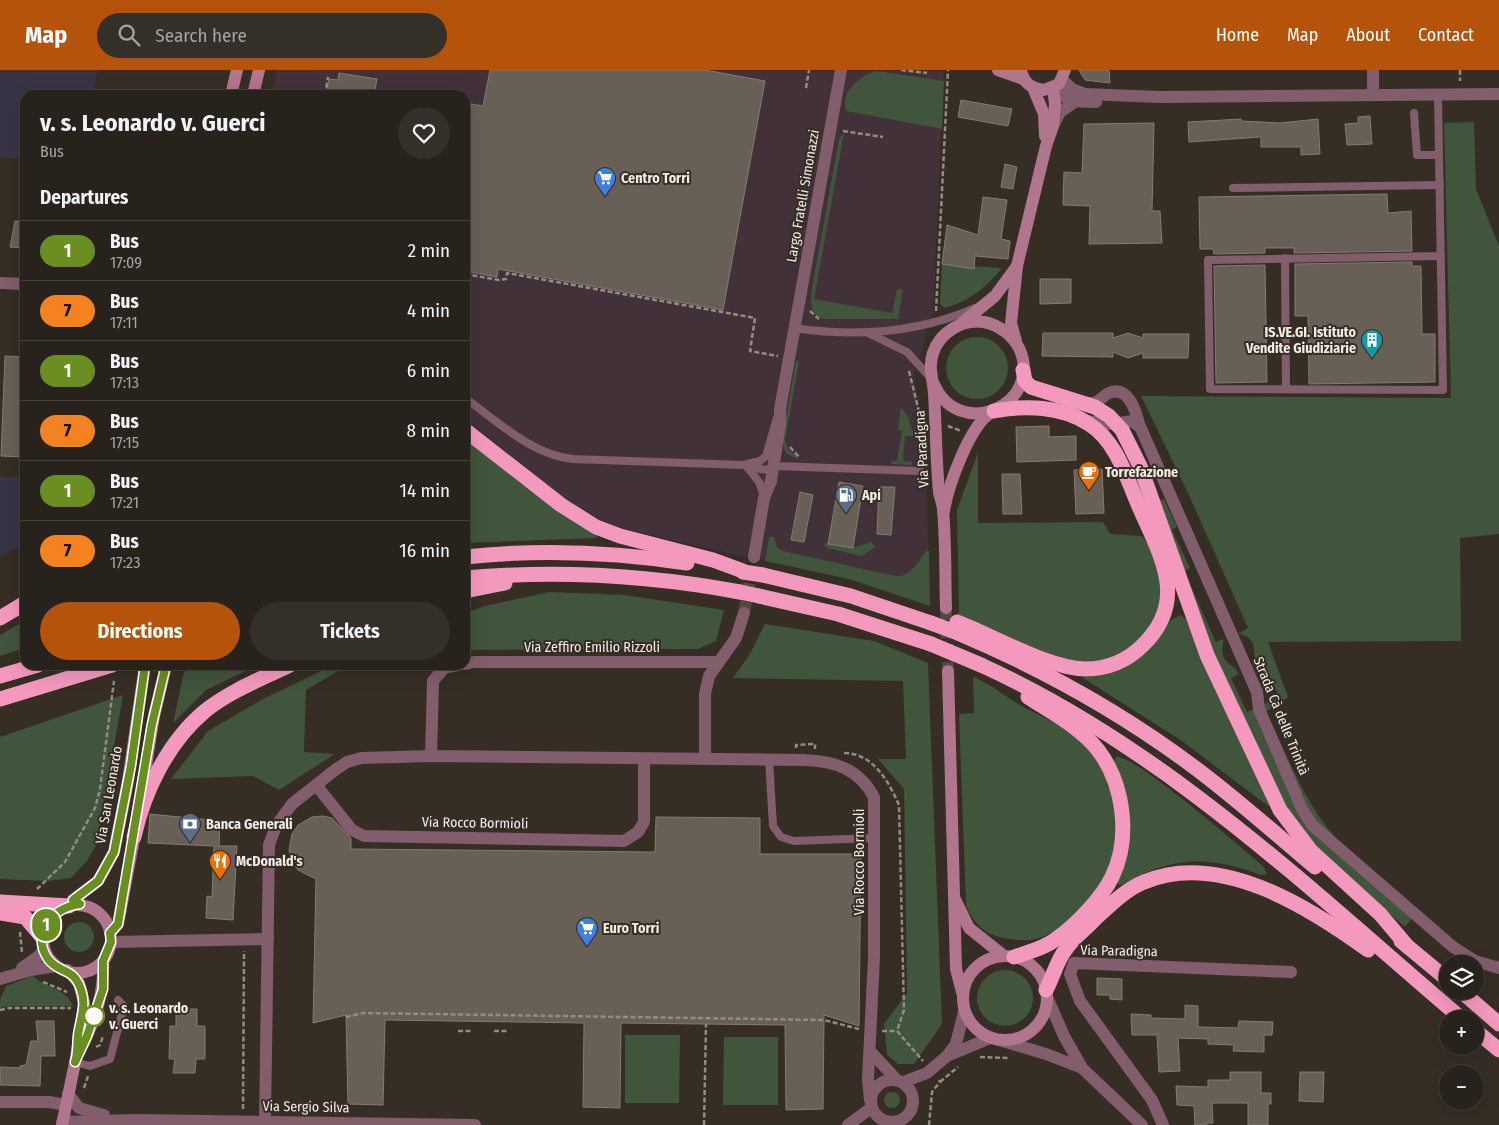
<!DOCTYPE html>
<meta charset="utf-8">
<style>
body{margin:0;font-family:"Fira Sans Condensed",sans-serif;background:#342f29;color:#f1f3f6;height:100vh;display:flex;flex-direction:column;font-size:19px;white-space:nowrap}
*{box-sizing:border-box;margin:0}
p{font-size:16px;color:#a5a4a3}
.icon{flex:none;width:28px;height:28px;fill:none;stroke:currentColor;stroke-width:2;stroke-linecap:round;stroke-linejoin:round}
.map{position:relative;flex:1;overflow:hidden}
.panel{position:absolute;left:20px;top:20px;width:450px;height:580px;display:flex;flex-direction:column;background:#28221c;border-radius:15px;box-shadow:0 5px 20px #0002,0 0 0 1px #443f3b}
.panel>*{flex:none}
.badge{padding:0 10px;border-radius:16px;font-size:18px;line-height:32px}
.fabs{position:absolute;left:1439px;top:885px;display:grid;gap:10px}
.fabs a{display:grid;place-items:center;width:45px;height:45px;border-radius:50%;background:#28221c;box-shadow:0 5px 20px #0002,0 0 0 1px #443f3b;font-size:25px}
.map>.badge{position:absolute;translate:-50% -50%;box-shadow:0 0 0 2px #fff}
h2{padding:0 20px;font-size:19px;line-height:45px}
.round{display:grid;place-items:center;flex:none;width:52px;height:52px;border-radius:26px;background:#342f29}
.headline{display:flex;align-items:center;justify-content:space-between;height:85px;padding:0 20px}
h1{font-size:24px;font-weight:700;line-height:38px}
.primary-button{display:flex;gap:10px;margin-top:auto;padding:10px 20px}
.primary-button a{flex:1;height:58px;border-radius:30px;background:#b45309;color:#fff;font-size:20px;font-weight:700;line-height:58px;text-align:center}
.primary-button a+a{background:#342f29;color:#f1f3f6}
ul{padding:0;list-style:none}
li{display:flex;align-items:center;gap:15px;height:60px;padding:0 20px;border-top:1px solid #443f3b}
li div{flex:1}
li b{display:block;font-size:19px}
li em{font-style:normal}
li .badge{min-width:55px;font-weight:700;text-align:center}
header{display:flex;align-items:center;gap:30px;box-sizing:border-box;height:70px;padding:0 25px;background:#b45309;color:#fff}
header strong{font-size:24px}
nav{display:flex;gap:28px;margin-inline-start:auto;font-size:18px}
.search{width:350px;height:45px;background:#342f29;display:flex;align-items:center;gap:12px;box-sizing:border-box;padding:0 18px;border-radius:28px;color:#a5a4a3;font-size:19px}
.map>svg:first-child{display:block}
.commercial{fill:#433139}
.industrial{fill:#383445}
.green{fill:#41543c}
.building{fill:#686056;stroke:#847b71}
.lines{fill:none;stroke-linecap:round;stroke-linejoin:round}
.street-tunnel{stroke:#524a42;stroke-width:12;stroke-dasharray:12 6;stroke-linecap:butt}
.secondary-tunnel{stroke:#524a42;stroke-width:12;stroke-dasharray:12 6;stroke-linecap:butt}
.path{stroke:#938b85;stroke-width:2.5;stroke-dasharray:5 2.5;stroke-linecap:butt}
.lane{stroke:#825d6b;stroke-width:8}
.street{stroke:#825d6b;stroke-width:12}
.secondary{stroke:#b1758d;stroke-width:12}
.highway{stroke:#f499be;stroke-width:15}
.highway-bridge{stroke:#f499be;stroke-width:15}
.line-casing{stroke:#fff;stroke-width:11}
.line{stroke:#6b8e23;stroke-width:8}
.stop-dot{fill:#fff;stroke:#6b8e23;stroke-width:2.5}
.labels{text-anchor:middle;dominant-baseline:central;stroke-width:4;stroke-linejoin:round;paint-order:stroke}
.poi-label{font-size:14px;font-weight:bold;fill:#f1ebe6;stroke:#362d25;text-anchor:start}
.street-label{font-size:14px;fill:#f1ebe6;stroke:#362d25}
.stop-label{font-size:14px;font-weight:bold;fill:#f1ebe6;stroke:#362d25;text-anchor:start}
</style>
<header>
<strong>Map</strong>
<div class="search"><svg class="icon" aria-label="search" viewBox="0 0 24 24"><circle cx="10" cy="10" r="6"/><path d="M15 15l6 6"/></svg>Search here</div>
<nav><a>Home</a><a>Map</a><a>About</a><a>Contact</a></nav>
</header>
<div class="map">
<svg width="1499" height="1055" viewBox="0 0 1499 1055">
<rect width="100%" height="100%" fill="#362d25"/>
<polygon class="commercial" points="277,0 944,1 933,242 914,304 925,371 930,536 870,514 828,503 746,487 609,455 583,443 558,424 465,349 465,25 271,25"/>
<g class="industrial">
<polygon points="0,0 97,0 94,25 25,25 25,90 0,87"/>
<polygon points="0,407 25,407 25,473 0,487"/>
</g>
<g class="green">
<path d="M877 1 944 11 942 59 847 41C837 23 862 4 877 1Z"/>
<path d="M1474 52 1476 119 1499 176V464L1460 468 1461 571 1268 572 1288 627 1277 636 1266 641C1286 683 1304 732 1335 767L1314 753 1263 635 1279 627 1264 593 1257 596C1251 583 1260 567 1238 564L1248 558 1188 423 1141 326 1451 328 1444 53Z"/>
<path d="M844 63 814 229 892 243 897 219 903 220 898 249H826C812 247 810 236 811 224L839 69Z"/>
<path d="M942 194 1002 198C987 217 968 232 945 238L940 234Z"/>
<circle cx="977" cy="298" r="31"/>
<polygon points="796,291 799,292 785,370 788,379 797,387 797,389 786,383 782,371"/>
<polygon points="901,337 908,347 914,366 905,366 903,391 912,392 912,395 891,394 892,391 897,391 902,361 898,360"/>
<polygon points="465,368 558,441 596,464 597,468 465,473"/>
<path d="M978 382V453L1103 452 1110 464 1142 466C1157 486 1169 521 1157 544 1118 619 1060 591 1000 563 986 556 972 551 957 546L959 542 957 440Z"/>
<path d="M1164 429 1177 457 1172 460 1190 498 1184 501 1216 572 1223 569C1224 574 1221 580 1223 586 1226 595 1234 594 1239 604L1231 608 1247 642 1254 639 1295 732 1413 847 1405 857 1352 811 1306 766 1283 731 1219 599 1158 430Z"/>
<path d="M769 467H774L777 478 783 481 895 506C912 507 918 492 926 481H929L930 536 849 509 765 491Z"/>
<polygon points="826,472 853,478 871,472 875,477 862,486 827,478 824,475"/>
<polygon points="550,522 625,525 724,540 716,571 698,579 465,580 465,543 485,536"/>
<polygon points="1180,545 1185,548 1270,735 1268,736 1182,671 1083,608 1162,562 1171,550"/>
<polygon points="25,551 25,578 0,586 0,565"/>
<polygon points="765,554 874,571 928,593 942,954 914,994 898,994 887,985 884,954 907,923 904,719 878,689 906,689 903,611 733,608 750,584"/>
<polygon points="207,595 258,595 206,620 173,653 184,602"/>
<polygon points="334,595 427,595 424,599 345,597 306,620 304,682 335,684 279,720 253,706 171,709 208,661 263,629"/>
<path d="M973 607C992 614 1005 627 1022 636 1040 646 1059 653 1075 666 1114 698 1128 760 1106 805 1099 819 1086 833 1075 843 1050 866 1039 875 1004 868 985 865 973 853 966 835L959 644 974 643Z"/>
<polygon points="123,625 97,773 87,791 71,808 48,811 0,809 0,667"/>
<path d="M1116 687C1133 683 1244 780 1263 796L1267 804 1261 805C1210 785 1170 786 1122 815H1118L1114 691Z"/>
<circle cx="79" cy="867" r="15"/>
<circle cx="1005" cy="928" r="28"/>
<path d="M33 906C45 918 66 918 73 936H8L0 938V930L6 916Z"/>
<polygon points="625,965 680,965 679,1033 625,1033"/>
<polygon points="724,967 778,967 778,1035 723,1035"/>
<circle cx="892" cy="1030" r="8"/>
</g>
<g class="building">
<polygon points="490,0 705,0 765,11 723,240 498,199 497,207 465,201 465,136 468,118 465,117 465,33 483,36"/>
<polygon points="1079,0 1109,0 1110,13 1085,10"/>
<polygon points="339,3 377,9 374,25 326,25 329,9 338,10"/>
<polygon points="961,30 1012,39 1008,56 958,47"/>
<polygon points="1370,46 1372,74 1347,75 1345,54 1358,53 1358,47"/>
<polygon points="1241,49 1241,51 1280,53 1318,49 1320,84 1301,85 1301,77 1261,77 1261,67 1189,72 1188,52"/>
<polygon points="1154,53 1152,141 1160,141 1162,173 1089,174 1090,136 1063,135 1064,102 1082,103 1084,54"/>
<polygon points="1005,94 1017,97 1013,119 1001,117"/>
<polygon points="1387,124 1388,143 1411,141 1412,181 1294,183 1294,178 1265,178 1265,183 1214,184 1213,179 1200,179 1199,127"/>
<polygon points="983,127 1007,130 1001,169 1010,171 1008,189 975,186 974,199 942,194 947,155 978,165"/>
<polygon points="15,151 25,152 25,178 10,177"/>
<polygon points="1412,192 1412,196 1421,196 1422,264 1435,264 1435,312 1309,314 1308,246 1295,246 1295,194"/>
<polygon points="1265,195 1267,312 1216,313 1214,196"/>
<polygon points="1040,209 1071,209 1071,233 1040,234"/>
<polygon points="1043,263 1113,263 1113,268 1128,263 1143,268 1143,264 1189,264 1188,288 1143,288 1143,283 1128,288 1113,282 1113,287 1042,286"/>
<polygon points="5,286 25,287 25,387 1,386"/>
<polygon points="1049,356 1049,367 1076,366 1076,390 1017,392 1016,357"/>
<polygon points="1102,399 1104,443 1076,444 1074,400"/>
<polygon points="1002,404 1020,404 1022,444 1003,444"/>
<polygon points="839,412 863,416 853,478 828,474"/>
<polygon points="879,417 895,417 891,465 877,464"/>
<polygon points="800,422 813,425 804,472 791,470"/>
<polygon points="150,744 220,751 219,776 237,776 233,850 206,848 207,826 212,827 214,776 148,773"/>
<polygon points="323,746 332,748 351,768 351,779 655,782 656,747 760,748 760,784 861,784 859,956 824,945 823,1039 786,1040 785,955 621,953 620,1038 583,1037 584,953 385,950 383,1035 348,1034 346,945 313,953 316,809 298,800 292,791 289,780 292,764 298,755 312,747"/>
<polygon points="1097,908 1122,909 1122,930 1110,929 1110,925 1097,925"/>
<polygon points="1185,935 1198,936 1198,957 1238,958 1239,951 1273,952 1272,965 1264,965 1264,982 1233,981 1234,975 1208,974 1208,969 1178,968 1180,1001 1159,1002 1157,965 1132,965 1131,944 1151,945 1151,948 1185,949"/>
<polygon points="176,939 197,939 197,956 205,956 205,989 196,989 195,1003 173,1003 175,989 169,989 170,956 176,956"/>
<polygon points="36,951 54,951 55,986 41,986 40,1016 0,1015 0,997 20,998 20,996 26,995 31,971 38,971"/>
<polygon points="1230,1002 1261,1002 1261,1023 1271,1023 1271,1034 1268,1034 1268,1055 1248,1055 1248,1033 1212,1033 1213,1053 1207,1053 1207,1055 1195,1055 1194,1036 1177,1035 1176,1016 1208,1017 1208,1010 1230,1010"/>
<polygon points="1300,1002 1324,1002 1323,1032 1299,1031"/>
</g>
<g class="lines">
<polyline class="street-tunnel" points="744,543 754,487"/>
<polyline class="secondary-tunnel" points="946,538 948,601"/>
<g class="path">
<polyline points="901,0 927,3"/>
<polyline points="1460,0 1460,11"/>
<polyline points="806,18 809,0"/>
<polyline points="216,25 218,19"/>
<polyline points="325,25 328,7"/>
<polyline points="843,61 883,67"/>
<polyline points="465,204 499,210 506,209 507,203 755,248 750,281 778,286"/>
<polyline points="810,241 819,249"/>
<polyline points="936,241 948,0"/>
<polyline points="909,301 922,354"/>
<polyline points="948,356 961,361"/>
<polyline points="790,377 799,387"/>
<polyline points="796,678 796,675 815,674 815,679"/>
<path d="M844 683C873 683 889 712 899 735L904 940 897 961"/>
<polyline points="37,819 65,792 95,738 100,719 114,611"/>
<polyline points="20,862 22,883"/>
<polyline points="43,912 67,922"/>
<polyline points="0,940 9,938 71,938"/>
<polyline points="346,947 363,943 824,950 859,959"/>
<polyline points="458,961 471,961"/>
<polyline points="494,961 507,961"/>
<polyline points="882,961 897,961 923,991"/>
<polyline points="96,977 100,975 103,966"/>
<polyline points="980,987 1010,988"/>
<polyline points="940,1012 958,997"/>
<polyline points="84,1018 88,1006"/>
<polyline points="243,1039 244,881"/>
<polyline points="704,1055 706,954"/>
<polyline points="929,1055 932,1022 940,1012 939,1010"/>
</g>
<g class="lane">
<polyline points="1438,25 1443,320 1210,319 1208,190 1441,186"/>
<polyline points="1414,43 1417,85 1439,85"/>
<polyline points="1233,118 1440,115"/>
<polyline points="1285,188 1286,319"/>
<path d="M794 258C855 267 918 263 975 238"/>
<polyline points="868,263 907,282 929,306"/>
<path d="M465 328C497 351 532 385 573 389L743 395 760 391 766 386 778 344"/>
<polyline points="773,396 920,401"/>
<polyline points="748,398 759,412 764,426"/>
<polyline points="748,398 772,400"/>
<polyline points="769,690 773,756 781,767 794,771 874,768"/>
<polyline points="75,992 90,996 110,989 124,936 118,930"/>
</g>
<g class="street">
<polyline points="1373,0 1373,25"/>
<polyline points="1062,10 1072,19 1085,24 1159,27 1499,24"/>
<path d="M1053 18C1067 32 1077 32 1096 32"/>
<polyline points="1053,56 1060,42 1076,31"/>
<polyline points="0,213 25,214"/>
<path d="M1088 333C1100 334 1100 327 1109 323 1128 315 1136 341 1139 354L1257 622 1259 639 1302 739 1312 755 1453 877 1475 891 1499 898"/>
<polyline points="1085,351 1113,354 1132,351 1140,357"/>
<polyline points="754,487 764,428 771,411 780,355 780,339 841,0"/>
<polyline points="465,594 474,592 719,592"/>
<polyline points="431,686 433,611 444,598 458,595"/>
<polyline points="705,689 705,624 709,606 736,568 744,543"/>
<polyline points="316,715 352,760 364,766 624,771 638,762 644,752 644,689"/>
<polyline points="111,872 268,869"/>
<polyline points="22,898 39,886 44,879"/>
<polyline points="0,909 31,900 56,896"/>
<polyline points="1047,927 1064,966 1082,998 1142,1055"/>
<polyline points="999,970 1046,984 1082,998"/>
<polyline points="870,981 896,1009"/>
<polyline points="947,986 956,974 964,942"/>
<circle cx="892" cy="1031" r="21"/>
<polyline points="903,1012 927,1003 947,986 990,968"/>
<polyline points="68,1024 79,1038 104,1045"/>
<polyline points="0,1032 49,1032 66,1035"/>
<polyline points="62,1052 136,1050 475,1055"/>
<path d="M265 1052 269 775 276 756 292 734 335 700 347 692 361 688 431 686 804 690C835 691 859 699 874 727V887L868 1009 870 1030"/>
<polyline points="848,1055 871,1038"/>
<polyline points="1163,1055 1152,1030 1080,931 1070,904 1074,893 1291,902"/>
</g>
<g class="secondary">
<polyline points="998,0 1023,9"/>
<path d="M1021 0C1024 14 1031 18 1044 20L1059 14 1065 0"/>
<polyline points="1033,18 1044,44 1045,66"/>
<polyline points="231,25 237,0"/>
<polyline points="253,25 259,0"/>
<polyline points="962,253 995,226 1017,196"/>
<polyline points="1016,271 1011,253 1017,196 1046,76 1053,56 1055,34 1053,18"/>
<path d="M933 312C958 374 1045 334 1019 278 1012 265 999 255 984 252 962 249 940 262 933 283 928 297 933 309 934 324 936 356 936 389 939 422 940 428 943 434 943 440 946 473 945 506 946 538"/>
<path d="M944 441C948 416 970 354 992 342"/>
<polyline points="948,601 956,899 962,922"/>
<polyline points="140,733 154,646 166,596"/>
<polyline points="956,831 969,858 1004,886"/>
<polyline points="80,835 73,830 98,811 114,782 128,711 144,602"/>
<circle cx="77" cy="869" r="34"/>
<polyline points="110,863 118,854 136,758"/>
<circle cx="1005" cy="928" r="42"/>
<path d="M79 982C94 954 105 923 103 891"/>
<polyline points="62,1055 76,988 84,933 79,913 67,900"/>
</g>
<g class="highway">
<polyline points="1023,300 1025,311 1031,317 1095,337 1109,346 1122,360 1140,396 1207,585 1280,740 1311,781 1380,844 1408,877"/>
<polyline points="465,360 561,435 596,457 620,466 713,490 743,501"/>
<path d="M465 487C539 479 614 482 687 493"/>
<polyline points="763,505 851,526 931,553"/>
<path d="M465 508C557 500 648 505 740 522"/>
<polyline points="465,521 505,513"/>
<polyline points="759,526 838,544 931,574"/>
<polyline points="0,548 25,533"/>
<path d="M957 552C994 566 1047 598 1085 599 1107 599 1127 591 1143 575 1190 529 1159 484 1138 434 1126 406 1116 371 1089 354 1062 336 1025 335 994 341"/>
<path d="M958 563C1043 599 1124 644 1198 700 1239 731 1277 765 1315 797"/>
<path d="M981 595C1166 679 1309 819 1462 949"/>
<polyline points="0,606 38,595"/>
<polyline points="0,629 112,595"/>
<path d="M134 767C144 721 168 672 205 641 230 621 261 609 290 595"/>
<polyline points="0,832 69,836"/>
<polyline points="0,843 25,847 42,867"/>
<polyline points="1401,871 1448,910"/>
<path d="M1014 887C1028 882 1045 878 1056 869 1076 855 1102 828 1112 807 1131 768 1124 714 1098 680 1080 657 1052 643 1028 627"/>
<path d="M1046 920C1053 907 1057 890 1066 879 1073 868 1086 859 1095 849 1109 836 1126 819 1144 812 1219 780 1309 837 1368 880"/>
<polyline points="1461,921 1499,954"/>
<polyline points="1475,960 1499,980"/>
</g>
<g class="highway-bridge">
<polyline points="743,502 763,505"/>
<polyline points="740,522 759,526"/>
<polyline points="931,553 958,563"/>
<polyline points="931,574 981,595"/>
</g>
</g>
<g class="lines">
<g class="line-casing">
<path id="line" d="M145 595 131 695 114 782 98 811 73 830 80 834C54 837 30 862 48 889 60 905 75 896 82 923 86 937 80 951 78 965 77 974 78 983 75 992L87 966 103 919V891L111 872 110 863 118 854 152 654 166 595"/>
</g>
<use href="#line" class="line"/>
</g>
<defs>
<g id="supermarket-pin" transform="scale(1.125)"><path d="M0 17L-7.5 6A9.5 9.5 0 1 1 7.5 6Z" fill="#3f7fe0" stroke="#362d25"/><path d="M-6-5.5h2.5l.6 2H6L4.5 2H-2.5L-4.4-4H-6ZM-1.5 3.2a1.3 1.3 0 1 0 .1 0ZM3 3.2a1.3 1.3 0 1 0 .1 0Z" fill="#fff"/></g>
<g id="building-pin" transform="scale(1.125)"><path d="M0 17L-7.5 6A9.5 9.5 0 1 1 7.5 6Z" fill="#0f9aa8" stroke="#362d25"/><path d="M-4-6H4V6H1V3H-1V6H-4ZM-2.5-4.3h1.7v1.8h-1.7ZM.8-4.3h1.7v1.8H.8ZM-2.5-1h1.7V.8h-1.7ZM.8-1h1.7V.8H.8Z" fill="#fff"/></g>
<g id="cafe-pin" transform="scale(1.125)"><path d="M0 17L-7.5 6A9.5 9.5 0 1 1 7.5 6Z" fill="#e8710a" stroke="#362d25"/><path d="M-5.5-4.5H6V0H3Q3 3.5 0 3.5H-2.5Q-5.5 3.5-5.5 0ZM3-3.2v2h1.7v-2ZM-6 4.5H4V6H-6Z" fill="#fff"/></g>
<g id="fuel-pin" transform="scale(1.125)"><path d="M0 17L-7.5 6A9.5 9.5 0 1 1 7.5 6Z" fill="#5c6f8a" stroke="#362d25"/><path d="M-5.5-6h7V0h2V4h1.3V-2.5L3-4.5l.8-.8L6-3V5H2.5V1h-1V6h-7ZM-4.2-4.7v3.2H.2V-4.7Z" fill="#fff"/></g>
<g id="bank-pin" transform="scale(1.125)"><path d="M0 17L-7.5 6A9.5 9.5 0 1 1 7.5 6Z" fill="#5c6f8a" stroke="#362d25"/><path d="M-6-4H6V4H-6ZM0-2.3a2.3 2.3 0 1 0 0 4.6a2.3 2.3 0 1 0 0-4.6Z" fill="#fff"/></g>
<g id="restaurant-pin" transform="scale(1.125)"><path d="M0 17L-7.5 6A9.5 9.5 0 1 1 7.5 6Z" fill="#e8710a" stroke="#362d25"/><path d="M-5-6h1v4h1v-4h1v4h1v-4h1v5L-1.5 .5V6h-2V.5L-5-1ZM5-6V6H3V1.5H1.5Q1.5-4 5-6Z" fill="#fff"/></g>
</defs>
<g fill-rule="evenodd">
<use href="#supermarket-pin" x="605" y="108"/>
<use href="#building-pin" x="1372" y="270"/>
<use href="#cafe-pin" x="1089" y="402"/>
<use href="#fuel-pin" x="846" y="425"/>
<use href="#bank-pin" x="190" y="754"/>
<use href="#restaurant-pin" x="220" y="791"/>
<use href="#supermarket-pin" x="587" y="858"/>
</g>
<circle class="stop-dot" cx="94" cy="946" r="10"/>
<g class="labels">
<g class="poi-label">
<text x="621" y="108">Centro Torri</text>
<text x="1356" y="262" text-anchor="end">IS.VE.GI. Istituto<tspan x="1356" dy="16">Vendite Giudiziarie</tspan></text>
<text x="1105" y="402">Torrefazione</text>
<text x="862" y="425">Api</text>
<text x="206" y="754">Banca Generali</text>
<text x="236" y="791">McDonald's</text>
<text x="603" y="858">Euro Torri</text>
</g>
<g class="street-label">
<text transform="translate(803 126) rotate(-80)">Largo Fratelli Simonazzi</text>
<text transform="translate(922 379) rotate(-93)">Via Paradigna</text>
<text x="592" y="577">Via Zeffiro Emilio Rizzoli</text>
<text transform="translate(1281 646) rotate(68)">Strada Cà delle Trinità</text>
<text transform="translate(109 725) rotate(-80)">Via San Leonardo</text>
<text transform="translate(475 753) rotate(1)">Via Rocco Bormioli</text>
<text transform="translate(859 792) rotate(-90)">Via Rocco Bormioli</text>
<text transform="translate(1119 881) rotate(1)">Via Paradigna</text>
<text transform="translate(306 1037) rotate(1)">Via Sergio Silva</text>
</g>
<g class="stop-label">
<text x="109" y="938">v. s. Leonardo<tspan x="109" dy="16">v. Guerci</tspan></text>
</g>
</g>
</svg>
<div class="fabs">
<a><svg class="icon" aria-label="layers" viewBox="0 0 24 24"><path d="M12 4l9 5-9 5-9-5zM3 14l9 5 9-5"/></svg></a>
<a>+</a>
<a>−</a>
</div>
<b class="badge" style="left:46px;top:855px;background:#6b8e23;color:#fff">1</b>
<section class="panel">
<div class="headline"><div><h1>v. s. Leonardo v. Guerci</h1><p>Bus</p></div><a class="round"><svg class="icon" aria-label="heart" viewBox="0 0 24 24"><path d="M12 20l-8-8c-3-5 5-10 8-4 3-6 11-1 8 4z"/></svg></a></div>
<h2>Departures</h2>
<ul>
<li><span class="badge" style="background:#6b8e23;color:#fff">1</span><div><b>Bus</b><p>17:09</p></div><em>2 min</em></li>
<li><span class="badge" style="background:#f58220;color:#111">7</span><div><b>Bus</b><p>17:11</p></div><em>4 min</em></li>
<li><span class="badge" style="background:#6b8e23;color:#fff">1</span><div><b>Bus</b><p>17:13</p></div><em>6 min</em></li>
<li><span class="badge" style="background:#f58220;color:#111">7</span><div><b>Bus</b><p>17:15</p></div><em>8 min</em></li>
<li><span class="badge" style="background:#6b8e23;color:#fff">1</span><div><b>Bus</b><p>17:21</p></div><em>14 min</em></li>
<li><span class="badge" style="background:#f58220;color:#111">7</span><div><b>Bus</b><p>17:23</p></div><em>16 min</em></li>
</ul>
<div class="primary-button"><a>Directions</a><a>Tickets</a></div>
</section>
</div>
